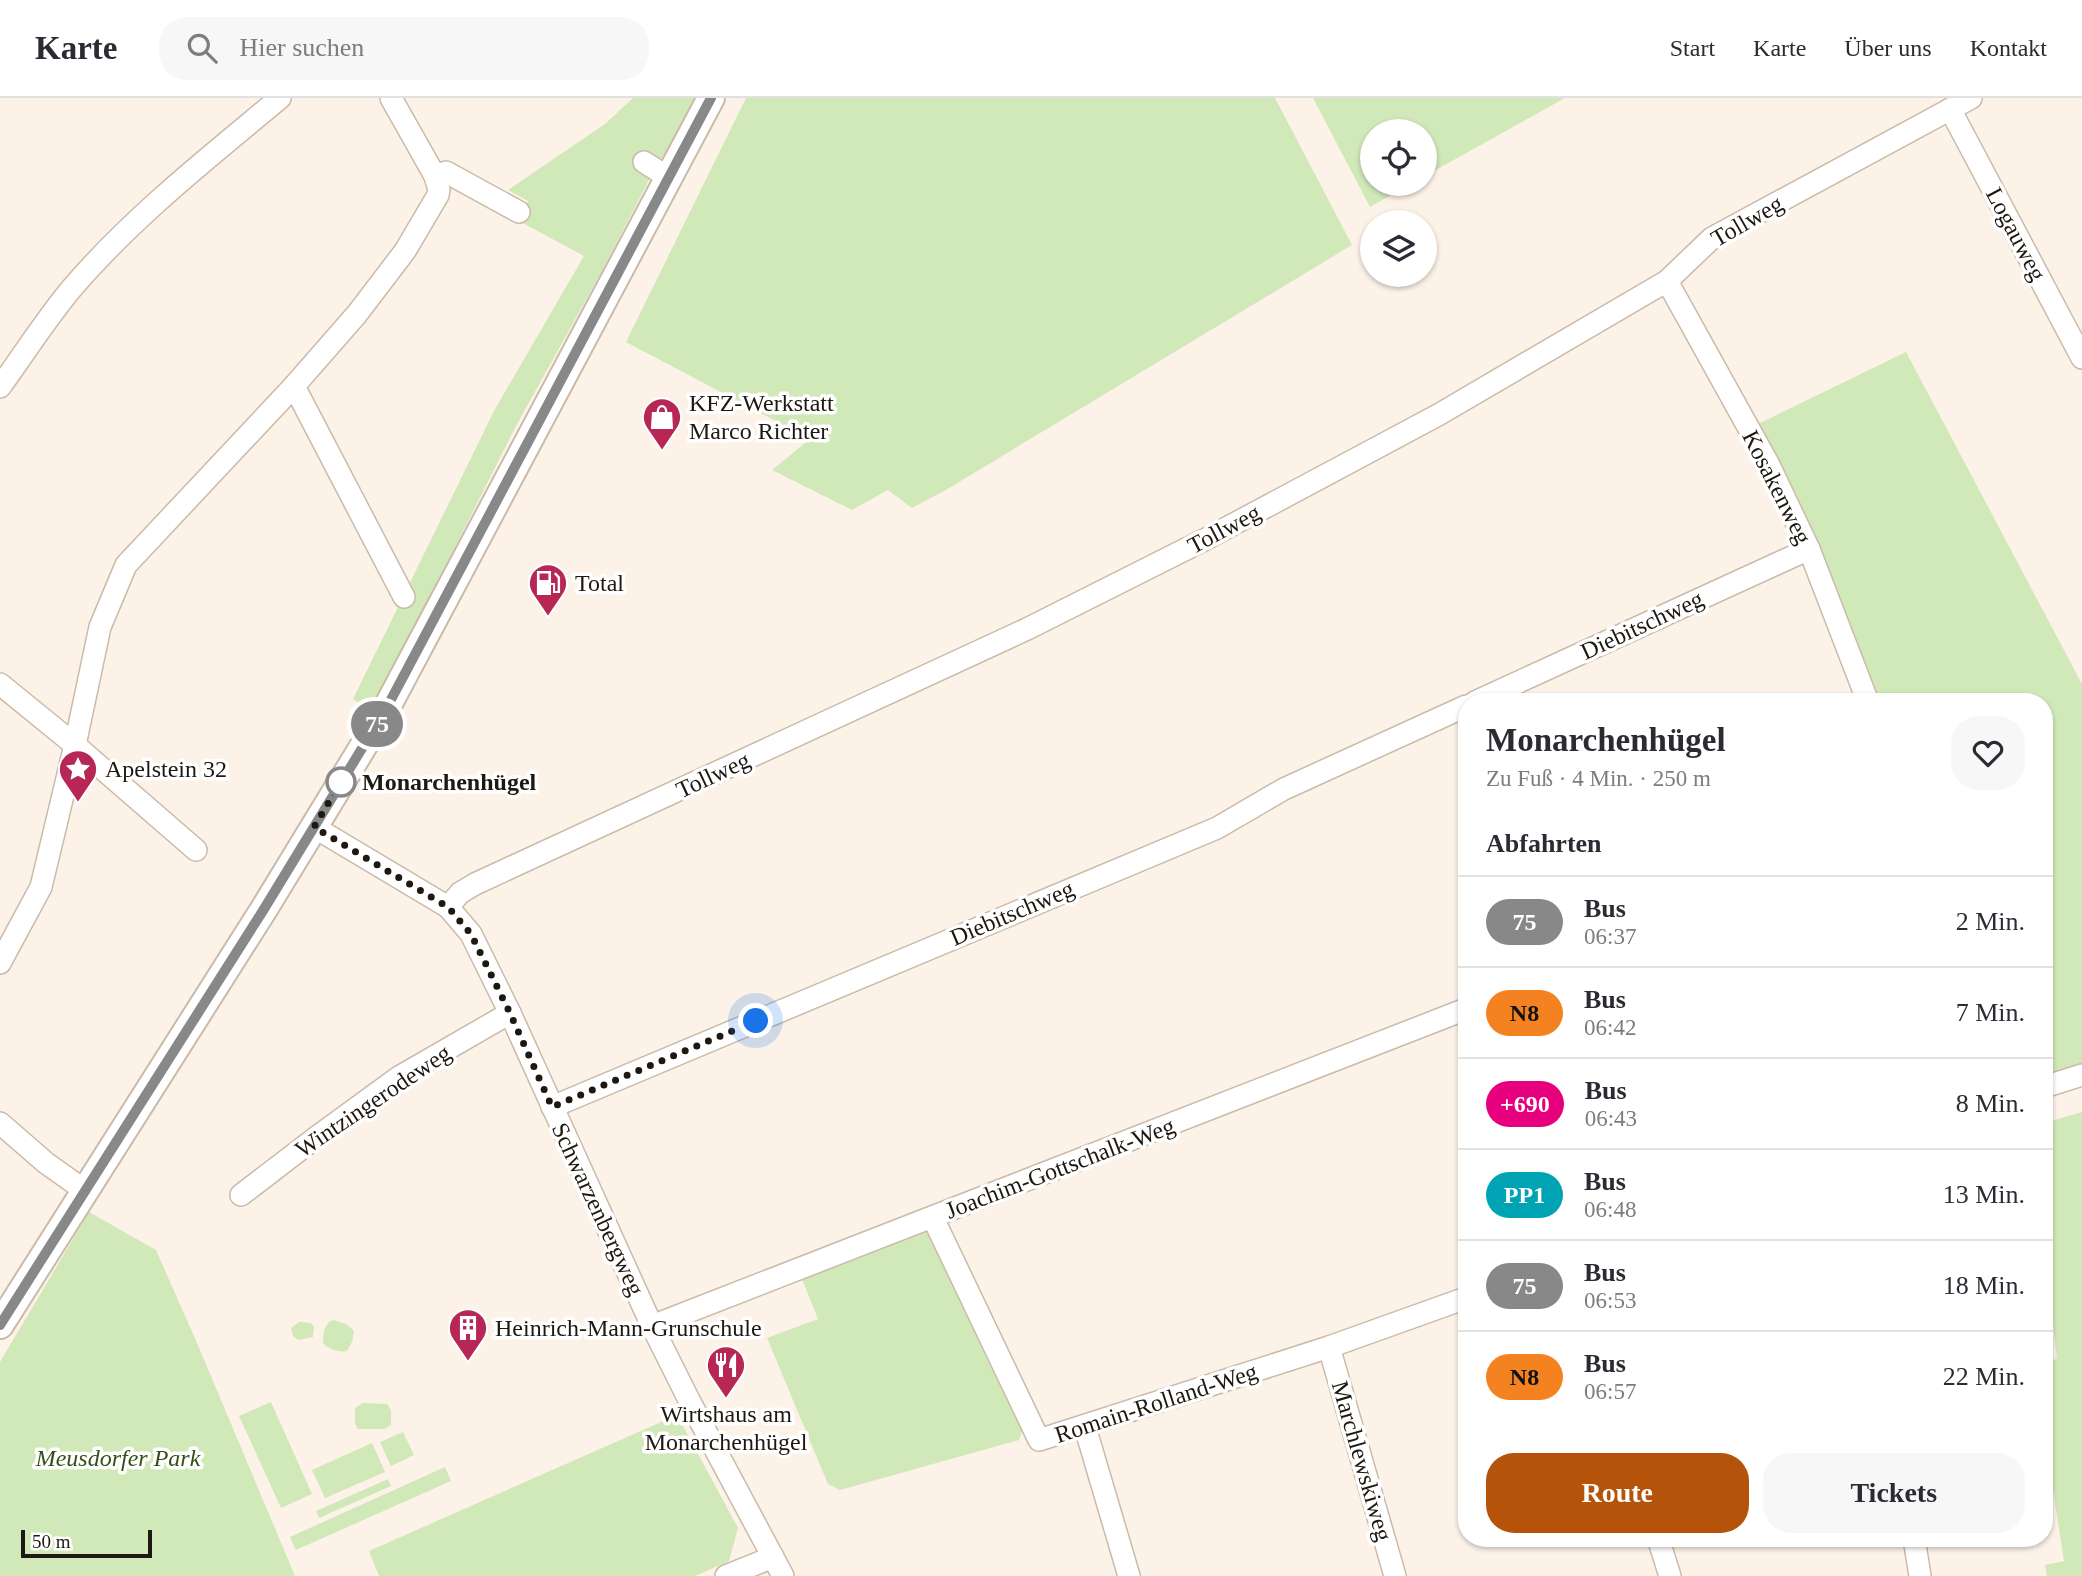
<!DOCTYPE html>
<html lang="de">
<meta charset="utf-8">
<style>
body{margin:0;font-family:"Times New Roman",serif;background:#f7f7f7;color:#2b2b33;height:100vh;display:flex;flex-direction:column;font-size:26px;white-space:nowrap}
*{box-sizing:border-box;margin:0}
p{font-size:23px;color:#7c7c81}
.icon{flex:none;width:38px;height:38px;fill:none;stroke:currentColor;stroke-width:2;stroke-linecap:round;stroke-linejoin:round}
.map{position:relative;flex:1;overflow:hidden}
.details{position:absolute;left:1458px;top:595px;width:595px;height:854px;display:flex;flex-direction:column;background:#fff;border-radius:28px;box-shadow:0 2px 5px #0004}
.details>*{flex:none}
.badge{padding:0 14px;border-radius:23px;font-size:24px;line-height:46px}
.tools{position:absolute;left:1360px;top:21px;display:grid;gap:14px}
.tools a{display:grid;place-items:center;width:77px;height:77px;border-radius:50%;background:#fff;box-shadow:0 2px 5px #0004;font-size:35px}
.scale{position:absolute;left:21px;bottom:18px;width:131px;box-sizing:border-box;padding-left:7px;border:4px solid #1e1812;border-top:0;font-size:19px;line-height:24px;white-space:nowrap;color:#1e1812;-webkit-text-stroke:5px #fff;paint-order:stroke}
.you{position:absolute;width:35px;height:35px;margin:-18px;border:5px solid #fff;border-radius:50%;background:#1a73e8;box-shadow:0 0 0 10px #1a73e833}
.map>.badge{position:absolute;translate:-50% -50%;box-shadow:0 0 0 4px #fff}
h2{padding:0 28px;font-size:26px;line-height:63px}
.round{display:grid;place-items:center;flex:none;width:74px;height:74px;border-radius:28px;background:#f7f7f7}
.head{display:flex;align-items:center;justify-content:space-between;height:119px;padding:0 28px}
h1{font-size:33px;font-weight:800;line-height:52px}
.cta{display:flex;gap:14px;margin-top:auto;padding:14px 28px}
.cta a{flex:1;height:80px;border-radius:28px;background:#b45309;color:#fff;font-size:28px;font-weight:800;line-height:80px;text-align:center}
.cta a+a{background:#f7f7f7;color:#2b2b33}
ul{padding:0;list-style:none}
li{display:flex;align-items:center;gap:21px;height:91px;padding:0 28px;border-top:2px solid #e1e1e2}
li div{flex:1}
li b{display:block;font-size:26px}
li em{font-style:normal}
li .badge{min-width:77px;font-weight:700;text-align:center}
header{display:flex;align-items:center;gap:42px;box-sizing:border-box;height:98px;padding:0 35px;background:#fff;border-bottom:2px solid #e1e1e2}
header strong{font-size:33px}
nav{display:flex;gap:38px;margin-inline-start:auto;font-size:24px}
.search{width:490px;height:63px;background:#f7f7f7;display:flex;align-items:center;gap:18px;box-sizing:border-box;padding:0 24px;border-radius:28px;color:#7c7c81;font-size:26px}
.map>svg:first-child{display:block}
.green{fill:#d1e8b9}
.lines{fill:none;stroke-linecap:round;stroke-linejoin:round}
.minor-casing{stroke:#cbbaa9;stroke-width:24}
.major-casing{stroke:#cbbaa9;stroke-width:30}
.minor{stroke:#fff;stroke-width:21}
.major{stroke:#fff;stroke-width:26}
.line-casing{stroke:#fff;stroke-width:16}
.line{stroke:#888;stroke-width:10}
.walk{stroke:#1e1812;stroke-width:7;stroke-dasharray:0 12.6}
.stop-dot{fill:#fff;stroke:#888;stroke-width:3.5}
.labels{text-anchor:middle;dominant-baseline:central;stroke-width:7;stroke-linejoin:round;paint-order:stroke}
.street-label{font-size:24px;fill:#1e1812;stroke:#fff}
.poi-label{font-size:24px;fill:#1e1812;stroke:#fff;text-anchor:start}
.stop-label{font-size:24px;font-weight:bold;fill:#1e1812;stroke:#fff;text-anchor:start}
.park-label{font-size:24px;font-style:italic;fill:#374e16;stroke:#fff}
</style>
<header>
<strong>Karte</strong>
<div class="search"><svg class="icon" aria-label="search" viewBox="0 0 24 24"><circle cx="10" cy="10" r="6"/><path d="M15 15l6 6"/></svg>Hier suchen</div>
<nav><a>Start</a><a>Karte</a><a>Über uns</a><a>Kontakt</a></nav>
</header>
<div class="map">
<svg width="2082" height="1478" viewBox="0 0 2082 1478">
<rect width="100%" height="100%" fill="#fdf2e8"/>
<g class="green">
<polygon points="633,0 696,0 663,60 654,62 650,80 602,173 516,328 380,598 372,607 362,607 353,601 495,311 584,158 519,123 528,103 508,92 605,26"/>
<polygon points="746,0 1275,0 1352,147 944,393 912,410 888,392 852,412 772,372 810,341 626,244"/>
<polygon points="1313,0 1565,0 1425,78 1424,33 1372,33 1372,86 1411,86 1370,109"/>
<polygon points="1906,254 2082,586 2082,969 2044,982 2044,604 1874,604 1752,329"/>
<polygon points="2082,1014 2082,1478 2047,1478 2045,1467 2064,1463 2044,1334 2044,1264 2057,1261 2044,1152 2044,1025"/>
<polygon points="89,1114 156,1152 200,1252 295,1478 0,1478 0,1264"/>
<polygon points="923,1131 934,1139 1024,1329 1019,1342 840,1392 828,1386 767,1240 818,1221 802,1181"/>
<path d="M333 1222 346 1226 354 1233 352 1244 347 1253C339 1255 328 1251 323 1245 323 1236 324 1225 333 1222Z"/>
<polygon points="299,1224 311,1225 314,1229 313,1239 298,1242 293,1238 291,1230"/>
<polygon points="271,1304 312,1396 281,1410 239,1318"/>
<polygon points="363,1305 387,1306 391,1312 391,1327 384,1331 358,1331 355,1326 355,1310"/>
<polygon points="677,1317 738,1430 729,1463 695,1478 379,1478 369,1453"/>
<polygon points="403,1334 414,1357 391,1368 380,1344"/>
<polygon points="372,1345 385,1374 325,1400 312,1372"/>
<polygon points="445,1369 451,1383 296,1452 290,1439"/>
<polygon points="388,1381 391,1388 319,1420 316,1413"/>
</g>
<g class="lines">
<g class="minor-casing">
<g id="minor">
<polyline points="1950,11 2082,260"/>
<polyline points="644,64 669,80"/>
<polyline points="435,78 446,74 519,114"/>
<polyline points="1667,183 1768,365 1809,451 1868,604"/>
<polyline points="294,288 404,499"/>
<path d="M0 289C24 256 46 221 72 190 134 118 208 60 280 0"/>
<polyline points="0,586 75,647 196,752"/>
<polyline points="1475,604 1809,451"/>
<polyline points="314,729 448,809 471,836 510,915 652,1228 690,1304 783,1478"/>
<polyline points="448,809 460,795 475,786 1027,531 1204,442 1438,317 1667,183 1712,140 1971,0"/>
<polyline points="0,865 41,789 75,647 100,529 126,467 294,288 357,216 405,153 438,97 439,92 435,78 391,0"/>
<polyline points="2044,989 2082,977"/>
<polyline points="552,1009 1217,730 1284,691 1466,608"/>
<polyline points="0,1025 46,1065 84,1092"/>
<polyline points="241,1097 314,1041 399,979 510,915"/>
<polyline points="933,1120 1039,1342 1329,1249 1466,1200"/>
<polyline points="652,1228 1466,911"/>
<polyline points="1329,1249 1395,1478"/>
<polyline points="1085,1329 1129,1478"/>
<polyline points="1658,1440 1670,1478"/>
<polyline points="1914,1440 1920,1478"/>
<polyline points="726,1478 773,1459"/>
</g>
</g>
<g class="major-casing">
<polyline id="major" points="0,1227 264,811 386,611 711,0"/>
</g>
<use href="#minor" class="minor"/>
<use href="#major" class="major"/>
</g>
<g class="lines">
<g class="line-casing">
<polyline id="line" points="0,1227 264,811 386,611 711,0"/>
</g>
<use href="#line" class="line"/>
<polyline class="walk" points="341,684 314,729 448,809 471,836 510,915 552,1009 756,923"/>
</g>
<defs>
<g id="shop-pin" transform="scale(2.0125)"><path d="M0 17L-7.5 6A9.5 9.5 0 1 1 7.5 6Z" fill="#b62755" stroke="#fff"/><path d="M-5-2.5h2.3a2.7 3.5 0 0 1 5.4 0H5L5.5 6h-11ZM-1.5-2.5h3a1.5 2.3 0 0 0-3 0Z" fill="#fff"/></g>
<g id="fuel-pin" transform="scale(2.0125)"><path d="M0 17L-7.5 6A9.5 9.5 0 1 1 7.5 6Z" fill="#b62755" stroke="#fff"/><path d="M-5.5-6h7V0h2V4h1.3V-2.5L3-4.5l.8-.8L6-3V5H2.5V1h-1V6h-7ZM-4.2-4.7v3.2H.2V-4.7Z" fill="#fff"/></g>
<g id="sight-pin" transform="scale(2.0125)"><path d="M0 17L-7.5 6A9.5 9.5 0 1 1 7.5 6Z" fill="#b62755" stroke="#fff"/><path d="M0-6L1.8-2.2L6-1.7L2.9 1.2L3.7 5.4L0 3.3L-3.7 5.4L-2.9 1.2L-6-1.7L-1.8-2.2Z" fill="#fff"/></g>
<g id="building-pin" transform="scale(2.0125)"><path d="M0 17L-7.5 6A9.5 9.5 0 1 1 7.5 6Z" fill="#b62755" stroke="#fff"/><path d="M-4-6H4V6H1V3H-1V6H-4ZM-2.5-4.3h1.7v1.8h-1.7ZM.8-4.3h1.7v1.8H.8ZM-2.5-1h1.7V.8h-1.7ZM.8-1h1.7V.8H.8Z" fill="#fff"/></g>
<g id="restaurant-pin" transform="scale(2.0125)"><path d="M0 17L-7.5 6A9.5 9.5 0 1 1 7.5 6Z" fill="#b62755" stroke="#fff"/><path d="M-5-6h1v4h1v-4h1v4h1v-4h1v5L-1.5 .5V6h-2V.5L-5-1ZM5-6V6H3V1.5H1.5Q1.5-4 5-6Z" fill="#fff"/></g>
</defs>
<g fill-rule="evenodd">
<use href="#shop-pin" x="662" y="319"/>
<use href="#fuel-pin" x="548" y="485"/>
<use href="#sight-pin" x="78" y="671"/>
<use href="#building-pin" x="468" y="1230"/>
<use href="#restaurant-pin" x="726" y="1267"/>
</g>
<circle class="stop-dot" cx="341" cy="684" r="14"/>
<g class="labels">
<g class="street-label">
<text transform="translate(1747 123) rotate(-30)">Tollweg</text>
<text transform="translate(2016 136) rotate(62)">Logauweg</text>
<text transform="translate(1777 389) rotate(63)">Kosakenweg</text>
<text transform="translate(1224 431) rotate(-28)">Tollweg</text>
<text transform="translate(1642 527) rotate(-25)">Diebitschweg</text>
<text transform="translate(713 677) rotate(-25)">Tollweg</text>
<text transform="translate(1012 815) rotate(-23)">Diebitschweg</text>
<text transform="translate(373 1003) rotate(-34)">Wintzingerodeweg</text>
<text transform="translate(1060 1070) rotate(-21)">Joachim-Gottschalk-Weg</text>
<text transform="translate(598 1111) rotate(65)">Schwarzenbergweg</text>
<text transform="translate(1156 1305) rotate(-18)">Romain-Rolland-Weg</text>
<text transform="translate(1362 1363) rotate(74)">Marchlewskiweg</text>
</g>
<g class="poi-label">
<text x="689" y="305">KFZ-Werkstatt<tspan x="689" dy="28">Marco Richter</tspan></text>
<text x="575" y="485">Total</text>
<text x="105" y="671">Apelstein 32</text>
<text x="495" y="1230">Heinrich-Mann-Grunschule</text>
<text x="726" y="1316" text-anchor="middle">Wirtshaus am<tspan x="726" dy="28">Monarchenhügel</tspan></text>
</g>
<g class="stop-label">
<text x="362" y="684">Monarchenhügel</text>
</g>
<g class="park-label">
<text x="118" y="1360">Meusdorfer Park</text>
</g>
</g>
</svg>
<div class="tools">
<a><svg class="icon" aria-label="locate" viewBox="0 0 24 24"><circle cx="12" cy="12" r="6"/><path d="M12 2v4M12 18v4M2 12h4M18 12h4"/></svg></a>
<a><svg class="icon" aria-label="layers" viewBox="0 0 24 24"><path d="M12 4l9 5-9 5-9-5zM3 14l9 5 9-5"/></svg></a>
</div>
<div class="scale">50 m</div>
<div class="you" style="left:756px;top:923px"></div>
<b class="badge" style="left:377px;top:626px;background:#888;color:#fff">75</b>
<section class="details">
<div class="head"><div><h1>Monarchenhügel</h1><p>Zu Fuß · 4 Min. · 250 m</p></div><a class="round"><svg class="icon" aria-label="heart" viewBox="0 0 24 24"><path d="M12 20l-8-8c-3-5 5-10 8-4 3-6 11-1 8 4z"/></svg></a></div>
<h2>Abfahrten</h2>
<ul>
<li><span class="badge" style="background:#888;color:#fff">75</span><div><b>Bus</b><p>06:37</p></div><em>2 Min.</em></li>
<li><span class="badge" style="background:#f58220;color:#111">N8</span><div><b>Bus</b><p>06:42</p></div><em>7 Min.</em></li>
<li><span class="badge" style="background:#e6007e;color:#fff">+690</span><div><b>Bus</b><p>06:43</p></div><em>8 Min.</em></li>
<li><span class="badge" style="background:#00a3b4;color:#fff">PP1</span><div><b>Bus</b><p>06:48</p></div><em>13 Min.</em></li>
<li><span class="badge" style="background:#888;color:#fff">75</span><div><b>Bus</b><p>06:53</p></div><em>18 Min.</em></li>
<li><span class="badge" style="background:#f58220;color:#111">N8</span><div><b>Bus</b><p>06:57</p></div><em>22 Min.</em></li>
</ul>
<div class="cta"><a>Route</a><a>Tickets</a></div>
</section>
</div>
